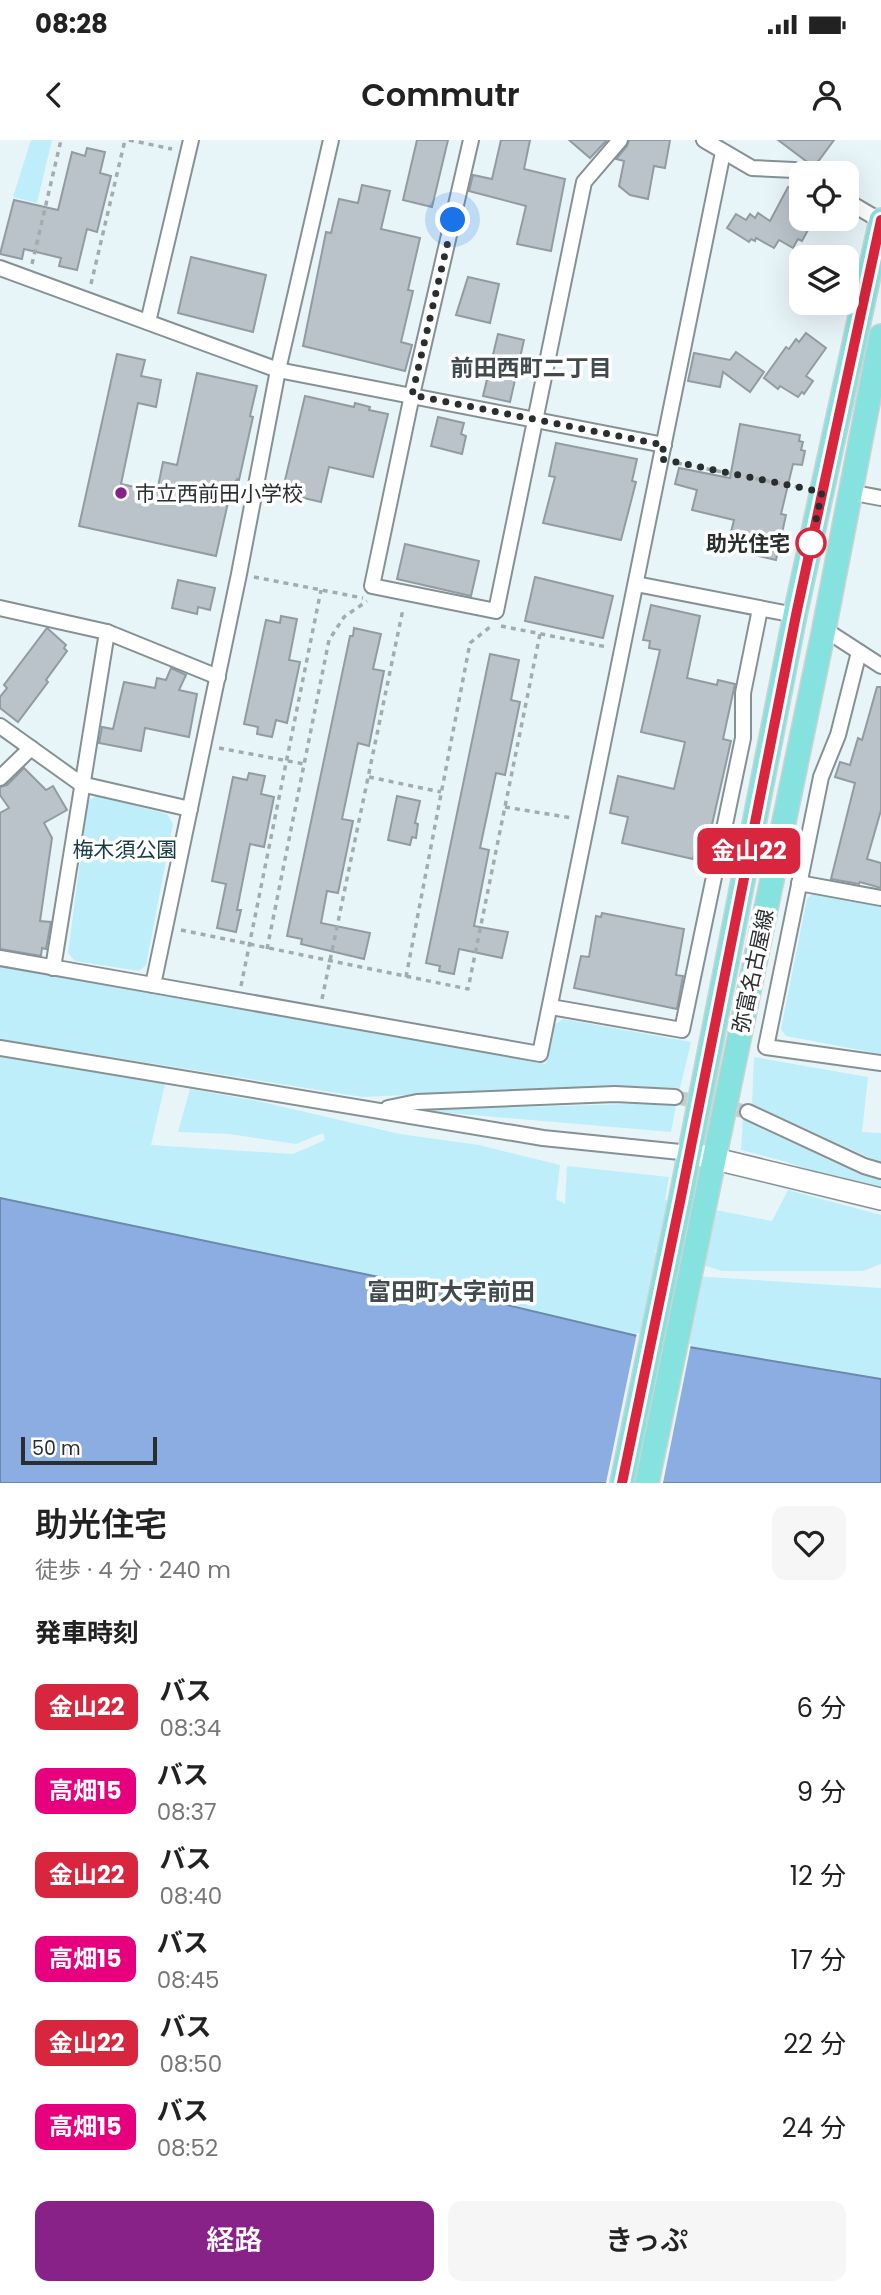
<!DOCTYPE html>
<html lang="ja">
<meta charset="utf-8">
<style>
body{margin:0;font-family:Poppins,"Noto Sans JP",sans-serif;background:#f6f6f6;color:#222;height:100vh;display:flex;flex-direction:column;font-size:26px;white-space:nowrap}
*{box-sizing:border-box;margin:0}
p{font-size:23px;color:#767676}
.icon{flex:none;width:38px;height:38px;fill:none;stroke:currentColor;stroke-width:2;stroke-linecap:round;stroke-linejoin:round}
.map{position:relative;height:1343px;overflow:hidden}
.drawer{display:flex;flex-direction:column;background:#fff;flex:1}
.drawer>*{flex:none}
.badge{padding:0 14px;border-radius:10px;font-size:24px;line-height:46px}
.tools{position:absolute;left:789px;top:21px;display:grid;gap:14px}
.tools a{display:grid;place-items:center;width:70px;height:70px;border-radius:14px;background:#fff;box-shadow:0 7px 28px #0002;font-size:35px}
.scale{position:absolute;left:21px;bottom:18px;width:136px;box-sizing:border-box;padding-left:7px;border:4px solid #292e2f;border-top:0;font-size:19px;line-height:24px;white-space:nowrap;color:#292e2f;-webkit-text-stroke:5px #fff;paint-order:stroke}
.you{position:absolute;width:35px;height:35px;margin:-18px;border:5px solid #fff;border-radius:50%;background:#1a73e8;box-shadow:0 0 0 10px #1a73e833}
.map>.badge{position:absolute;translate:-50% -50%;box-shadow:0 0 0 4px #fff}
h2{padding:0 35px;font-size:26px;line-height:63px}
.round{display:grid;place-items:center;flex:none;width:74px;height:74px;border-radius:14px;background:#f6f6f6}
.overview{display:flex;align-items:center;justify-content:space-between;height:119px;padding:0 35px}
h1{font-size:33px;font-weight:600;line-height:52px}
.primary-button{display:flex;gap:14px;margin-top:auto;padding:14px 35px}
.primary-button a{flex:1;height:80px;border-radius:14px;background:#882289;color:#fff;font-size:28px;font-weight:600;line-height:80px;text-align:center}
.primary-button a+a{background:#f6f6f6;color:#222}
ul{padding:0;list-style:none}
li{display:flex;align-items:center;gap:21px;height:84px;padding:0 35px}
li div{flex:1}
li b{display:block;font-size:26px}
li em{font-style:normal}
li .badge{min-width:77px;font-weight:700;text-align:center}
.status{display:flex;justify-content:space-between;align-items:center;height:49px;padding:0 35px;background:#fff;direction:ltr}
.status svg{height:19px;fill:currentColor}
header{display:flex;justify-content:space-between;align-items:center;height:91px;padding:0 35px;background:#fff;font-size:32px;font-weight:600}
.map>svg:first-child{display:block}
.green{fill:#beeefa}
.water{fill:#8cade1;stroke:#6e87ac;stroke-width:2}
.pier{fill:#e8f5f8}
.building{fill:#b9c3c9;stroke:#929ba1;stroke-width:2}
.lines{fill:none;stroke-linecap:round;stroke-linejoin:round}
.street-tunnel{stroke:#c2cdd0;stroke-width:14;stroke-dasharray:14 7;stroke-linecap:butt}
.street-casing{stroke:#869194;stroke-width:18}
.secondary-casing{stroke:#869194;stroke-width:24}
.primary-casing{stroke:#d0d1d1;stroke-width:26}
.path{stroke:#a2acae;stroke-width:3.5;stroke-dasharray:5 5;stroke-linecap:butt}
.street{stroke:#fff;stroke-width:14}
.secondary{stroke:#fff;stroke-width:21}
.primary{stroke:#85e2df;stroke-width:23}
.line-casing{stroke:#fff;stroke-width:16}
.line{stroke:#d7263d;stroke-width:10}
.walk{stroke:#292e2f;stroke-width:7;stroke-dasharray:0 12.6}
.poi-dot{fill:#882289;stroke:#fff;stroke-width:2.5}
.stop-dot{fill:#fff;stroke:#d7263d;stroke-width:3.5}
.labels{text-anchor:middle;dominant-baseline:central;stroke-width:7;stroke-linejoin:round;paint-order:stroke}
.poi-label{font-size:21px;fill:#292e2f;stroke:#fff;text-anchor:start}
.stop-label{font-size:21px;font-weight:bold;fill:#292e2f;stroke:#fff;text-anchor:end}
.park-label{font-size:21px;fill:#153c45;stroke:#fff}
.street-label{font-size:21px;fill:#292e2f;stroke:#fff}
.neighbourhood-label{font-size:23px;font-weight:bold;fill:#414b4e;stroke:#fff}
.quarter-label{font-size:24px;font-weight:bold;fill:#414b4e;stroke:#fff}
</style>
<div class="status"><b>08:28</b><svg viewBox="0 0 49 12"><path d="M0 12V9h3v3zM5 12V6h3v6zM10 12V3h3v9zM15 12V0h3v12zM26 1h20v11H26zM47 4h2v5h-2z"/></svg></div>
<header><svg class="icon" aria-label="back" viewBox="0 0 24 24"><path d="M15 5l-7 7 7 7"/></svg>Commutr<svg class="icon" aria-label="person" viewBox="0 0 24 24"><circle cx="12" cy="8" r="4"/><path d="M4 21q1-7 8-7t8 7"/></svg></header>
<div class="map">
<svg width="881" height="1343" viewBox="0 0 881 1343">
<rect width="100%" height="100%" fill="#e8f5f8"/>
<g class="green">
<polygon points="31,0 52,0 37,63 13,57"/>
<polygon points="96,656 167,674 173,684 146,825 139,831 75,821 68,813 88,661"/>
<polygon points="813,753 881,766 881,914 786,896 781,889 807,759"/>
<polygon points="0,825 546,924 553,886 563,879 691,902 680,948 612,946 362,957 0,899"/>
<polygon points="0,914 165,944 151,1005 293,1014 325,1000 323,993 296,1004 229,994 178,992 190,949 258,961 400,994 479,1005 560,1025 556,1059 565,1064 567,1026 669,1037 665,1060 772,1081 788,1050 881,1075 881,1124 863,1131 722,1131 654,1110 678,1135 881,1148 881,1239 671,1204 465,1155 0,1058"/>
<polygon points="754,917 868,937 862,992 881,993 881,1023 752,964"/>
<polygon points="631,964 676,965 671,992 415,970"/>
<polygon points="743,980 859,1034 881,1040 881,1054 783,1021 741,1010"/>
</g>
<polygon class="water" points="0,1058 465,1155 671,1204 881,1239 881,1343 0,1343"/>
<polygon class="pier" points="637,1193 691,1204 663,1343 606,1343"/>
<g class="building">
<polygon points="417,0 448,0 432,67 403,60"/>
<polygon points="501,0 530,0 524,29 565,39 551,111 517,104 526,66 469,51 473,35 492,39"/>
<polygon points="569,0 607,0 590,18"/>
<polygon points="629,0 670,0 665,28 654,26 648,59 630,55 619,46 624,21 616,19 627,6"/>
<polygon points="778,0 834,0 814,27"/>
<polygon points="87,8 105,12 100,33 111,36 97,92 87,89 77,130 59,126 61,118 24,109 22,119 0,114 14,60 58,70 72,12 85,16"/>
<polygon points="362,45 390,51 381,89 420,98 408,150 413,151 401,202 412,205 405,231 303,206 326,92 331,93 339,59 358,63"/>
<polygon points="788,47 802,54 802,79 814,79 802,101 798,99 793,108 779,100 774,108 756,98 755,101 751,99 749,102 727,88 736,74 746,80 750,74 755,78 758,73 770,81"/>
<polygon points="191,117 266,135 253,192 178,173"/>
<polygon points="468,137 499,144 490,183 456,175"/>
<polygon points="806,193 826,208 806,236 813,241 804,254 802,252 798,257 780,246 778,249 764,238 786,207 789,209 796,199 799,202"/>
<polygon points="498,194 524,200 510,262 483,256"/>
<polygon points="736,212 764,232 750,252 723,232 720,247 688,241 694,213 730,220"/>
<polygon points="117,214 145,220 141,236 161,240 156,267 138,263 121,344 157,352 163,322 177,325 197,233 257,246 250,276 253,277 239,340 237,339 234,349 231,349 216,416 79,386"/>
<polygon points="305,256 354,267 355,263 370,267 369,270 388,274 373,337 329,327 321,362 282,353"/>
<polygon points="438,277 464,283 461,294 466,296 462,314 431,306"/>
<polygon points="740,284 800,295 799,301 803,302 801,310 805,311 802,325 793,324 781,374 786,375 776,420 742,412 744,403 729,400 734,380 692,370 697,350 675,344 679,328 730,338"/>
<polygon points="556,303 637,319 632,341 636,342 621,400 543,383 555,337 549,336"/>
<polygon points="405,404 479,421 471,456 397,439"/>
<polygon points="535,437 613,456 603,498 525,481"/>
<polygon points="178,440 215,448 210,470 198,467 197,474 172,468"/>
<polygon points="651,465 700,476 687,538 717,545 718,540 735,544 723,599 731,601 711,689 700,687 693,719 622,703 628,677 610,673 618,636 674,649 685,602 641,592 660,510 649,508 650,501 643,500"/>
<polygon points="281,476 297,479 289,520 300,522 287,583 276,580 272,597 257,594 258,587 244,584 266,480 280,483"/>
<polygon points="47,488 66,505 64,508 67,511 46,540 48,542 18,582 0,568 0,557 7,548 4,545"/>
<polygon points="354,488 381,494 373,529 384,531 369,606 358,603 342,679 353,681 338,753 327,751 321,783 370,793 364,819 301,804 302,799 287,796 350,496 353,496"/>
<polygon points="490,514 519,520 511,560 520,562 505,635 496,633 480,708 489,710 474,786 508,792 502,818 459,809 454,834 439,831 440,826 426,823"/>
<polygon points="171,528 186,535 179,550 197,554 189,597 145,588 141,611 99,603 102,587 113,589 124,542 155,548 157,538 166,540"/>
<polygon points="877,547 881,547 881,670 867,719 881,723 881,748 860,742 859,744 831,739 855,643 835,637 840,622 850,625 858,598 862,600"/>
<polygon points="24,628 46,650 53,646 67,670 44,683 52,698 40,781 51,782 46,809 42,808 41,816 0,809 0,673 9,668 0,655 0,647 7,645"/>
<polygon points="249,633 265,636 261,654 274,657 264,707 250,704 237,770 241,770 236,792 217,788 226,744 212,741 233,637 247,640"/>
<polygon points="397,656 420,661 415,683 418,684 416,698 412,697 410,705 388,700"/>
<polygon points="602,773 684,789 676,835 683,836 677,869 574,848 581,816 589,817 596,776 601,777"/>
</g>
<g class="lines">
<polyline class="street-tunnel" points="675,957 748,972"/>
<g class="street-casing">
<g id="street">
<polyline points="331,0 278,230 239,434 153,845 540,914 723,12"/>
<polyline points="471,0 412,255 372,446 496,471 584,42 620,0"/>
<polyline points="704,0 752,28 794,30 802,34"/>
<polyline points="847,61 881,81"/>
<polyline points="0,128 278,230 664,305"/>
<polyline points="148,182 191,0"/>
<polyline points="849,352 881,358"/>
<polyline points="636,444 795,475"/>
<polyline points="0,468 107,492 218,537"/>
<polyline points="824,489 881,526"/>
<polyline points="859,512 838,595 821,637 766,907 881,923"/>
<polyline points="0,586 81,644 190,669"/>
<polyline points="0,638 31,608"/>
<polyline points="799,743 881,758"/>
<polyline points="0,818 153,845"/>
<polyline points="53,828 107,492"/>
<polyline points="551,867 682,890 743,598 743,553 760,469"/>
<polyline points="0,908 543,998 690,1013"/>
<polyline points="388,968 417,962 615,954 675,957"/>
<polyline points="748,972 864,1026 881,1031"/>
</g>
</g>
<g class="secondary-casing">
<polyline id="secondary" points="699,1015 881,1059"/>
</g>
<g class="primary-casing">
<g id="primary">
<polyline points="622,1343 681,1057 795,475 881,80"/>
<polyline points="647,1343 824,489 881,196"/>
</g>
</g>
<g class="path">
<polyline points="129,0 172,9"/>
<polyline points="32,124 61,0"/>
<polyline points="91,144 125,0"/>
<polyline points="677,323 803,348"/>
<polyline points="254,437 363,458"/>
<polyline points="501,486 607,507"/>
<polyline points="219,608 304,624"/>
<polyline points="369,637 441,652"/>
<polyline points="505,667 572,678"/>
<polyline points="181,790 468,849 540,494"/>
<polyline points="267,809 329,500 344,477 367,461"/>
<polyline points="406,837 470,503 490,487"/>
<polyline points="241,846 321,450"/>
<polyline points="322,859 403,469"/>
</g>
<use href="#street" class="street"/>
<use href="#secondary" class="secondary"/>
<use href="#primary" class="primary"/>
</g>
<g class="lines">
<g class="line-casing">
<polyline id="line" points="622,1343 681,1057 796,475 881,80"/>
</g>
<use href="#line" class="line"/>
<polyline class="walk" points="453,80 412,255 664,305 661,319 822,352 811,403"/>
</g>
<circle class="poi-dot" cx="121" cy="353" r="7"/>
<circle class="stop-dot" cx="811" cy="403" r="14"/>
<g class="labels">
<g class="poi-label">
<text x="135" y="353">市立西前田小学校</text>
</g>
<g class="stop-label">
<text x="790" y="403">助光住宅</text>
</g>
<g class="park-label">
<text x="125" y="709">梅木須公園</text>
</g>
<g class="street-label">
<text transform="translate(753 831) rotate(-78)">弥富名古屋線</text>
</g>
<g class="neighbourhood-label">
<text x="531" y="228">前田西町二丁目</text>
</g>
<g class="quarter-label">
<text x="451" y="1151">富田町大字前田</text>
</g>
</g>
</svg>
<div class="tools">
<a><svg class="icon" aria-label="locate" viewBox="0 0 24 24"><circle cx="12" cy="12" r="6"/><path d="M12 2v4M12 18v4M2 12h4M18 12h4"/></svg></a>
<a><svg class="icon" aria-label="layers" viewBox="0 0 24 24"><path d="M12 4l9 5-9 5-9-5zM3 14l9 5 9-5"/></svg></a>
</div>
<div class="scale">50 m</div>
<div class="you" style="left:453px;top:80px"></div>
<b class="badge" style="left:749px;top:711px;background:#d7263d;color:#fff">金山22</b>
</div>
<section class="drawer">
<div class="overview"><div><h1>助光住宅</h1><p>徒歩 · 4 分 · 240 m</p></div><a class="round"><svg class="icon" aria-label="heart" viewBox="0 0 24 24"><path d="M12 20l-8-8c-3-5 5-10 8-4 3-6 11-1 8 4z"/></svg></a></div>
<h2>発車時刻</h2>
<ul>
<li><span class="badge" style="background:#d7263d;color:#fff">金山22</span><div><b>バス</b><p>08:34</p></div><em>6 分</em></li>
<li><span class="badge" style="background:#e6007e;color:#fff">高畑15</span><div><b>バス</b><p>08:37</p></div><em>9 分</em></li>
<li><span class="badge" style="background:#d7263d;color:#fff">金山22</span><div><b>バス</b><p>08:40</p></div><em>12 分</em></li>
<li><span class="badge" style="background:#e6007e;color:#fff">高畑15</span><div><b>バス</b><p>08:45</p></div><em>17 分</em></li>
<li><span class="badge" style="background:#d7263d;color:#fff">金山22</span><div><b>バス</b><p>08:50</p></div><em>22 分</em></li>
<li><span class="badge" style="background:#e6007e;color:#fff">高畑15</span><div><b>バス</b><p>08:52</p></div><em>24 分</em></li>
</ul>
<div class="primary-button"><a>経路</a><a>きっぷ</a></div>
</section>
